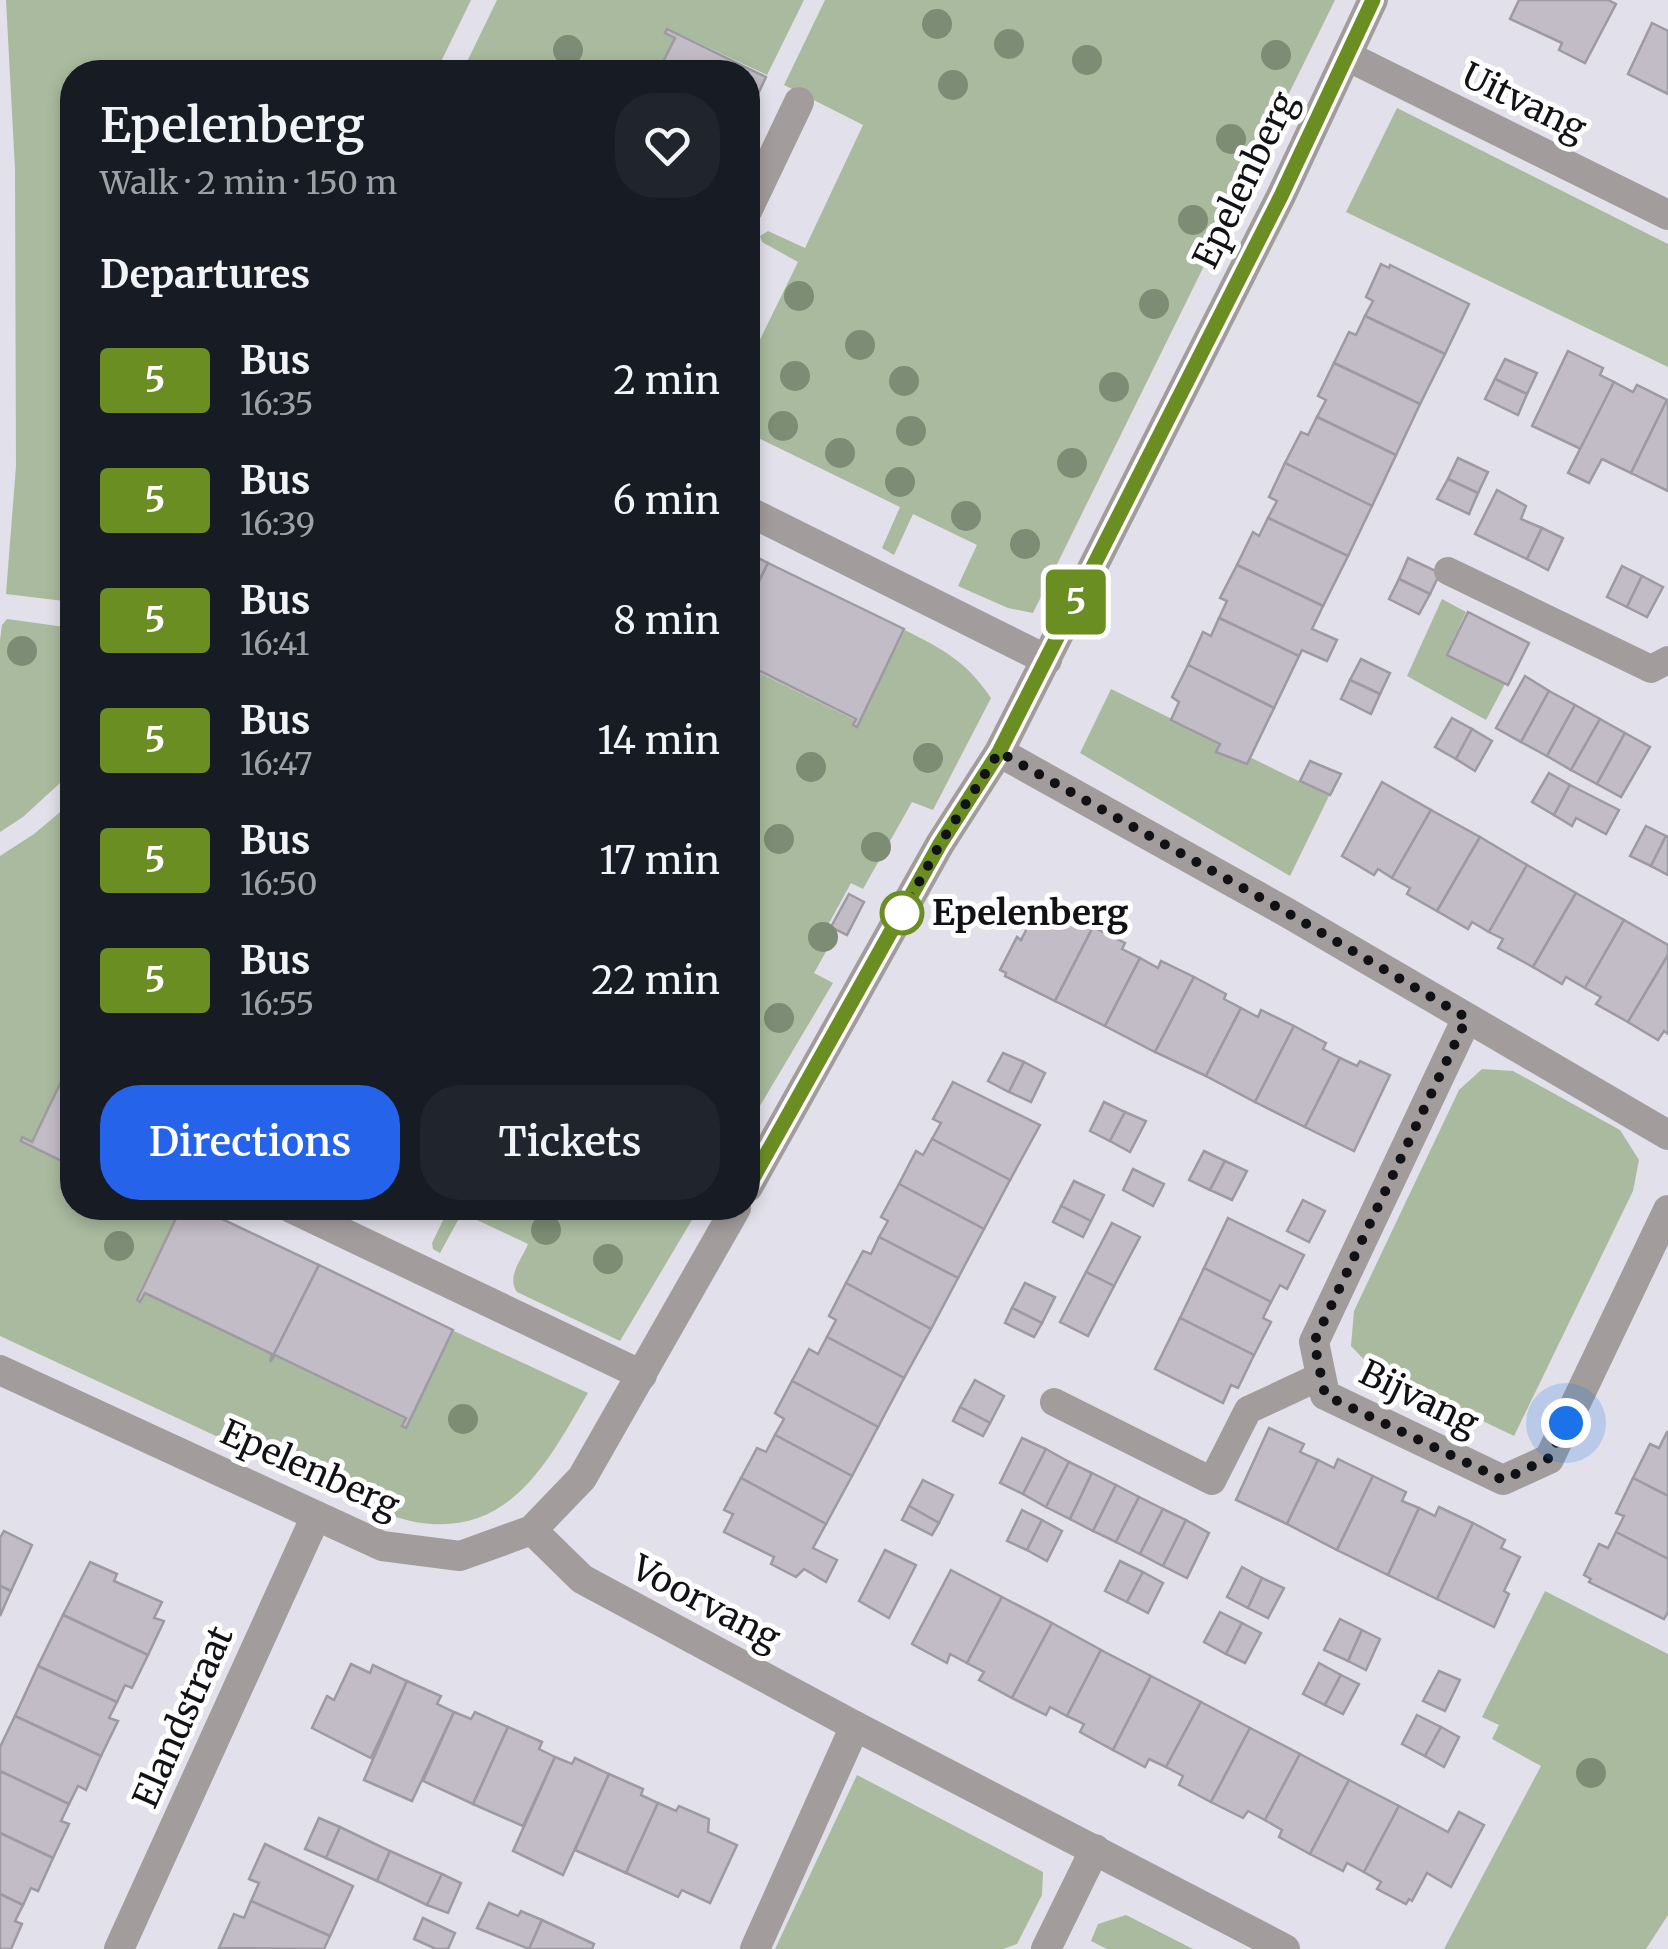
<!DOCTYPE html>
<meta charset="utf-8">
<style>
body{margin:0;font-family:Merriweather,serif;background:#20242c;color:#f1f3f6;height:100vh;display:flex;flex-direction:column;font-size:38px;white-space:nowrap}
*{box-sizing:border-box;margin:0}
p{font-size:32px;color:#9ea1a6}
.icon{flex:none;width:55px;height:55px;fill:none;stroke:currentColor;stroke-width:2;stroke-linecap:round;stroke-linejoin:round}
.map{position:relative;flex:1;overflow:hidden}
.side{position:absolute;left:60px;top:60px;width:700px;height:1160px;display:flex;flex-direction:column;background:#171b24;border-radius:40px;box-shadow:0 5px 15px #0003}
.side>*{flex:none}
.badge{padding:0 20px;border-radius:8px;font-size:35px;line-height:65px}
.you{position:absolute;width:50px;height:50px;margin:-25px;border:8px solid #fff;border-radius:50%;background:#1a73e8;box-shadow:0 0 0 15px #1a73e833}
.map>.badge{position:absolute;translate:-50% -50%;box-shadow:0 0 0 5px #fff}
h2{padding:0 40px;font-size:38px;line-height:90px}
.round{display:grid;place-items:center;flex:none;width:105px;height:105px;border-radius:40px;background:#20242c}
.overview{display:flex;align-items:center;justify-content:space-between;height:170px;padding:0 40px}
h1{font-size:48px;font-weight:600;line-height:75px}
.action{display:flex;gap:20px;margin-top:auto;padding:20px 40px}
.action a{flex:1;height:115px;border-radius:40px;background:#2563eb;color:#fff;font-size:40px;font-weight:600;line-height:115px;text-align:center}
.action a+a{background:#20242c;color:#f1f3f6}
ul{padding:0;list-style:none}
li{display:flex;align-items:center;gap:30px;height:120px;padding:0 40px}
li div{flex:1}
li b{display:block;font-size:38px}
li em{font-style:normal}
li .badge{min-width:110px;font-weight:700;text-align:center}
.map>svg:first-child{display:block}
.green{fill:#a9ba9e}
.building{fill:#c1bcc6;stroke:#9e9aa3;stroke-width:2.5}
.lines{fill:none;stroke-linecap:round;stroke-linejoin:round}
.lane{stroke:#a29d9c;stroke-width:28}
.street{stroke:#a29d9c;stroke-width:30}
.tree{fill:#7d8c74}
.line-casing{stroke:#fff;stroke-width:22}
.line{stroke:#6b8e23;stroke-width:15}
.walk{stroke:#121115;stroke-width:10;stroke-dasharray:0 18}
.stop-dot{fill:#fff;stroke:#6b8e23;stroke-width:5}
.labels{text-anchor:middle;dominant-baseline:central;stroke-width:10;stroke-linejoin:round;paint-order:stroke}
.street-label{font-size:35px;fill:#121115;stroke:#fff}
.stop-label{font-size:35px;font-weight:bold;fill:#121115;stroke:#fff;text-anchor:start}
</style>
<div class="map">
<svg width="1668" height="1949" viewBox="0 0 1668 1949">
<rect width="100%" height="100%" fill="#e2e0ea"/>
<g class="green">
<polygon points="6,0 471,0 436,72 72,72 72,602 6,594 16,466 15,169"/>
<polygon points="497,0 804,0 767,75 677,33 657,72 462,72"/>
<polygon points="825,0 1335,0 1033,613 1008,608 958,586 977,545 913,514 894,555 882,548 900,507 748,433 748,355 752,356 798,262 762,242 760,236 768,231 805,248 863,125 784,85"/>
<polygon points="1397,108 1668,244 1668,367 1346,212"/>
<polygon points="1442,599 1466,612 1446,655 1505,684 1486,720 1407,676"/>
<polygon points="7,619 72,628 72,772 23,817 0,832 0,640 2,625"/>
<path d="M905 630C944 650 966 661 991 698L933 810 912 802 863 889 851 883 828 925 837 932 814 973 833 983 748 1126V667L859 722Z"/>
<polygon points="1111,689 1329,796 1290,876 1080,753"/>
<path d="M72 802V1059L30 1146 72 1167V1208H156L176 1217 140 1291 409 1421 454 1331 588 1393C548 1461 510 1539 415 1522 403 1520 390 1514 378 1511L0 1336V856L34 834Z"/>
<polygon points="1482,1069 1513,1071 1620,1130 1639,1160 1633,1191 1514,1436 1371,1367 1351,1346 1354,1311 1459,1090"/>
<path d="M449 1208H699L620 1341 517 1292C506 1277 522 1259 528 1244L462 1213 440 1253 433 1249 432 1243Z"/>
<polygon points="1545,1591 1668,1654 1668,1915 1646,1949 1444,1949 1541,1766 1492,1739 1499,1725 1482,1717"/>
<polygon points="857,1775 1043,1872 1042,1895 1017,1944 1003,1949 775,1949"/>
<polygon points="1126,1915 1193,1949 1107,1949 1091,1941 1098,1924"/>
</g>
<g class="building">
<polygon points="1519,0 1608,0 1616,4 1585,63 1559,50 1562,43 1510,19"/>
<polygon points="1652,23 1668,31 1668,94 1628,74"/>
<polygon points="667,29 766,77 748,115 748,72 658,72 675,38 665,33"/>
<polygon points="1381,264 1389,268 1390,265 1469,304 1445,354 1365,316 1373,301 1366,297"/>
<polygon points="1365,316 1445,354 1420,404 1334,363 1349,332 1356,335"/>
<polygon points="1568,351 1603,368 1600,375 1614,382 1581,449 1532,426"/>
<polygon points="1505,359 1537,373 1527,394 1495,379"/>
<polygon points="1334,363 1420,404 1396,455 1317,417 1326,400 1318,396"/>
<polygon points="1495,379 1527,394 1518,415 1485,399"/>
<polygon points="1614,382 1633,392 1637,385 1667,400 1631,473 1602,459 1589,483 1568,473"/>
<polygon points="1667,400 1668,400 1668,491 1631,473"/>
<polygon points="1317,417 1396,455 1372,506 1285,463 1301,432 1308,435"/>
<polygon points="1458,458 1488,472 1478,493 1448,479"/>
<polygon points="1285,463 1372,506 1348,556 1268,518 1277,501 1269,497"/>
<polygon points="1448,479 1478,493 1469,514 1437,499"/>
<polygon points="1497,490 1526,506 1521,519 1542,528 1527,559 1475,534"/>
<polygon points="1268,518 1348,556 1323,606 1237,565 1253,532 1259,536"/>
<polygon points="1542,528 1563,538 1548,570 1527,559"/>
<polygon points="748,553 768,563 748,604"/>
<polygon points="1408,558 1440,573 1430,594 1399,579"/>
<polygon points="768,563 904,629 857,727 853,725 856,719 748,665 748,604"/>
<polygon points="1237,565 1323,606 1312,629 1337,640 1327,661 1302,650 1299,656 1219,618 1227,601 1220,598"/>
<polygon points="1622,566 1642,576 1627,607 1607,597"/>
<polygon points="1642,576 1663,587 1647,617 1627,607"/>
<polygon points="1399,579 1430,594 1419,614 1389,599"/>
<polygon points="1468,612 1529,643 1508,685 1447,655"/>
<polygon points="1219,618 1299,656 1274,708 1188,665 1203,632 1211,636"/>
<polygon points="1361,659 1390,673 1380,694 1350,680"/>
<polygon points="1188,665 1274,708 1247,764 1216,752 1220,744 1171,720 1179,702 1172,697"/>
<polygon points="1525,676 1549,691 1521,742 1496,728"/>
<polygon points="1350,680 1380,694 1371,714 1341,699"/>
<polygon points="1549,691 1575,705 1547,756 1521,742"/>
<polygon points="1575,705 1600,719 1571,770 1547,756"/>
<polygon points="1452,718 1472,729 1456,759 1435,747"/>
<polygon points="1600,719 1625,733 1597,784 1571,770"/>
<polygon points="1472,729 1492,741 1475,771 1456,759"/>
<polygon points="1625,733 1650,747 1621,797 1597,784"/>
<polygon points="1310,761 1341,774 1330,795 1300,781"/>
<polygon points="1549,773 1570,785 1554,815 1532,802"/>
<polygon points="1382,782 1431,810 1392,878 1378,869 1374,875 1342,856"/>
<polygon points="1570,785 1619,810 1606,834 1576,818 1572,826 1554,815"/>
<polygon points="1431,810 1480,837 1437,911 1407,894 1410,888 1392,878"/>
<polygon points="1646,826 1666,836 1651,866 1630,856"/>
<polygon points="1666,836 1668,837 1668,875 1651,866"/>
<polygon points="1480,837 1527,865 1489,932 1472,922 1468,929 1437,911"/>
<polygon points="1527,865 1576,893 1533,967 1498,948 1503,939 1489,932"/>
<polygon points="1576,893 1624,920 1585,988 1566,977 1562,984 1533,967"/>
<polygon points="849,894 864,902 847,935 831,927"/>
<polygon points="1038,907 1058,917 1061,911 1093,927 1055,1001 1005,976 1006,973 1000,970 1017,937 1021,940"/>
<polygon points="1624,920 1668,945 1668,955 1628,1022 1596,1004 1601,997 1585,988"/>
<polygon points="1093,927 1125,943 1122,949 1140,958 1105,1026 1055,1001"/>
<polygon points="1668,955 1668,1034 1664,1031 1658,1040 1628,1022"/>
<polygon points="1140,958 1158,968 1161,961 1194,977 1155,1052 1105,1026"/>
<polygon points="1194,977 1226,994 1224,999 1241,1008 1206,1076 1155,1052"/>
<polygon points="1241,1008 1258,1017 1261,1010 1294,1026 1255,1102 1206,1076"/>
<polygon points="1294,1026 1326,1043 1323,1049 1340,1058 1305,1127 1255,1102"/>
<polygon points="1003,1053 1024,1062 1009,1092 988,1081"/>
<polygon points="1340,1058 1357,1066 1360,1061 1390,1075 1354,1151 1305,1127"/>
<polygon points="72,1059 72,1166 21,1141 22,1137 32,1142"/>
<polygon points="1024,1062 1045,1073 1031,1102 1009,1092"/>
<polygon points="953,1082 1040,1125 1010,1180 932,1139 941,1123 933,1119"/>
<polygon points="1104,1102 1125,1112 1110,1141 1090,1131"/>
<polygon points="1125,1112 1146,1121 1130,1152 1110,1141"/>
<polygon points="932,1139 1010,1180 984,1229 899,1184 916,1151 923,1155"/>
<polygon points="1204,1151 1225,1161 1210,1190 1189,1180"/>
<polygon points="1225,1161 1247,1171 1232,1200 1210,1190"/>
<polygon points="1133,1169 1164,1184 1153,1206 1123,1190"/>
<polygon points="1074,1181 1104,1195 1091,1221 1061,1206"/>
<polygon points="899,1184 984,1229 958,1278 879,1237 888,1221 881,1217"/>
<polygon points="1303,1200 1325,1211 1309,1242 1287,1231"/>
<polygon points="1061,1206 1091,1221 1083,1237 1053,1222"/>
<polygon points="181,1208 199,1208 319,1265 270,1362 272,1354 145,1293 140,1302 137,1300"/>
<polygon points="1228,1218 1304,1255 1287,1289 1280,1285 1271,1302 1204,1268"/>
<polygon points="1112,1223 1140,1237 1114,1286 1086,1272"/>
<polygon points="879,1237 958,1278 931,1329 846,1283 863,1251 871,1254"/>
<polygon points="319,1265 453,1330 406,1428 402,1426 406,1418 275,1355 270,1362"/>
<polygon points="1204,1268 1271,1302 1263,1318 1271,1322 1254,1355 1180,1318"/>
<polygon points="1086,1272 1114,1286 1088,1336 1060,1322"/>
<polygon points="846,1283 931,1329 904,1378 827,1337 836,1320 829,1316"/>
<polygon points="1025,1283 1055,1297 1042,1323 1012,1308"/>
<polygon points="1012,1308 1042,1323 1034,1337 1005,1323"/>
<polygon points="1180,1318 1254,1355 1238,1388 1231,1385 1223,1403 1155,1369"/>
<polygon points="827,1337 904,1378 878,1427 792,1381 809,1349 818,1354"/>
<polygon points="975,1380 1004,1396 990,1423 960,1407"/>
<polygon points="792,1381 878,1427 852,1476 775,1435 784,1419 775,1413"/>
<polygon points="960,1407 990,1423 983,1436 953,1421"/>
<polygon points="1269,1428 1304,1444 1300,1452 1318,1460 1287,1524 1236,1500"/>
<polygon points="1667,1432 1668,1432 1668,1496 1633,1478 1650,1444 1659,1448"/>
<polygon points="775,1435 852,1476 826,1524 741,1478 757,1448 766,1452"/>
<polygon points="1022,1438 1046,1449 1023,1494 1000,1483"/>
<polygon points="1046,1449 1069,1462 1046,1507 1023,1494"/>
<polygon points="1338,1459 1373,1476 1337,1550 1287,1524 1318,1460 1334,1468"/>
<polygon points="1069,1462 1092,1473 1070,1519 1046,1507"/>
<polygon points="1092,1473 1116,1485 1093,1531 1070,1519"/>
<polygon points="1373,1476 1406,1492 1402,1501 1419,1508 1388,1575 1337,1550"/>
<polygon points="741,1478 826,1524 813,1548 837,1560 826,1582 804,1569 796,1577 771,1564 774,1557 724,1532 733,1514 724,1510"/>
<polygon points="1633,1478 1668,1496 1668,1559 1616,1532 1624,1516 1616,1513"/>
<polygon points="923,1480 953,1495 939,1523 909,1506"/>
<polygon points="1116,1485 1139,1497 1116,1542 1093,1531"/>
<polygon points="1139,1497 1163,1509 1140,1554 1116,1542"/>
<polygon points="909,1506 939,1523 932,1535 902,1520"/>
<polygon points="1439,1507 1473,1523 1437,1599 1388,1575 1419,1508 1435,1516"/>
<polygon points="1163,1509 1186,1520 1163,1566 1140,1554"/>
<polygon points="1022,1510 1042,1520 1027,1550 1007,1541"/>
<polygon points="1042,1520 1062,1531 1047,1561 1027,1550"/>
<polygon points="1186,1520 1209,1533 1187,1578 1163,1566"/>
<polygon points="1473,1523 1505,1540 1501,1548 1520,1557 1504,1591 1509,1594 1494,1627 1437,1599"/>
<polygon points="4,1531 32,1545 11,1591 0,1586 0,1538"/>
<polygon points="1616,1532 1668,1559 1668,1612 1664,1619 1589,1582 1591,1579 1584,1575 1599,1544 1608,1548"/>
<polygon points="885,1550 916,1565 889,1618 859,1601"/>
<polygon points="1120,1561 1143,1572 1127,1602 1105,1591"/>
<polygon points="90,1562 117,1574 114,1581 162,1602 154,1618 164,1621 148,1655 63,1615"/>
<polygon points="1242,1567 1262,1578 1248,1608 1227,1597"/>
<polygon points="951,1570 1002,1597 967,1663 950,1654 947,1663 912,1644"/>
<polygon points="1143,1572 1163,1583 1148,1613 1127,1602"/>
<polygon points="1262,1578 1284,1588 1268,1618 1248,1608"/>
<polygon points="0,1586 11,1591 0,1616"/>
<polygon points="1002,1597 1052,1623 1012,1698 979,1680 984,1672 967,1663"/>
<polygon points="1220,1612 1242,1623 1226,1654 1204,1642"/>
<polygon points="63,1615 148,1655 132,1688 125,1685 117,1702 38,1666"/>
<polygon points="1340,1619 1362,1630 1348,1661 1324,1650"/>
<polygon points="1052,1623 1101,1650 1067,1716 1050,1707 1046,1715 1012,1698"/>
<polygon points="1242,1623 1261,1633 1245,1663 1226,1654"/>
<polygon points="1362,1630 1380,1639 1366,1670 1348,1661"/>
<polygon points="1101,1650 1151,1676 1113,1750 1080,1732 1084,1724 1067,1716"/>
<polygon points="1319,1663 1341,1675 1325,1705 1303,1694"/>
<polygon points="351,1664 370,1673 373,1665 407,1681 371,1758 312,1728 327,1696 334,1700"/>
<polygon points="38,1666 117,1702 109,1718 118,1721 101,1756 15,1716"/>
<polygon points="1439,1671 1460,1680 1445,1711 1423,1701"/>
<polygon points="1341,1675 1359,1684 1343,1714 1325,1705"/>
<polygon points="1151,1676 1201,1702 1166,1767 1149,1759 1145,1767 1113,1750"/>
<polygon points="407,1681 441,1696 437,1704 454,1712 412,1801 364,1780"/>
<polygon points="1201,1702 1250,1728 1211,1802 1179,1785 1183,1776 1166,1767"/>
<polygon points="454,1712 471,1719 475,1712 508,1727 473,1804 423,1781"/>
<polygon points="1417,1715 1441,1727 1425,1756 1402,1744"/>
<polygon points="15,1716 101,1756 86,1790 78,1786 69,1804 0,1771 0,1747"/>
<polygon points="508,1727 542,1742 539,1749 555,1757 523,1826 473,1804"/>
<polygon points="1441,1727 1459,1737 1444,1767 1425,1756"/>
<polygon points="1250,1728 1300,1754 1265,1820 1248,1811 1243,1818 1211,1802"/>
<polygon points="1300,1754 1349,1780 1310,1854 1279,1837 1282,1830 1265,1820"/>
<polygon points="555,1757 572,1764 575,1758 609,1774 563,1875 513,1851"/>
<polygon points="0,1771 69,1804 61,1821 69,1824 53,1858 0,1833"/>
<polygon points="609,1774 643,1789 641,1795 658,1803 626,1873 575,1850"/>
<polygon points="1349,1780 1399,1806 1364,1872 1347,1863 1343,1871 1310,1854"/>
<polygon points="658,1803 676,1811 679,1806 709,1819 708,1832 737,1845 710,1903 682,1890 678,1897 626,1873"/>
<polygon points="1399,1806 1448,1832 1459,1812 1484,1825 1451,1887 1427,1873 1412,1901 1409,1899 1406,1904 1377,1889 1381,1882 1364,1872"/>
<polygon points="319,1818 340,1827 326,1858 305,1849"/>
<polygon points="340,1827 390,1851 377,1881 326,1858"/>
<polygon points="0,1833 53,1858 38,1891 31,1888 23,1905 0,1894"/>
<polygon points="265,1844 353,1886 330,1936 251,1901 259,1883 249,1879"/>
<polygon points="390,1851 442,1874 427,1905 377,1881"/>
<polygon points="442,1874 461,1883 448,1913 427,1905"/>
<polygon points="0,1894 23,1905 15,1921 22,1924 11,1949 0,1949"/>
<polygon points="251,1901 330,1936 324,1949 219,1948 234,1914 244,1918"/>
<polygon points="489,1903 518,1916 521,1911 542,1920 529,1949 477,1928"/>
<polygon points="423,1918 455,1933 448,1949 436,1949 414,1939"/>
<polygon points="542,1920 594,1944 592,1949 529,1949"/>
</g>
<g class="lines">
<g class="lane">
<polyline points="1448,571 1651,669 1668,660"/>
<polyline points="1054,1402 1212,1481 1248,1410 1321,1376"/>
</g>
<g class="street">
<polyline points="1347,56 1668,215"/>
<polyline points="748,209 799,102"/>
<polyline points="748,511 1047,660"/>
<polyline points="999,752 1286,912 1668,1135"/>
<polyline points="1467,1018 1314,1342 1325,1395 1503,1480 1549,1459 1668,1210"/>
<polyline points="748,1187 940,844 999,752 1281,196 1373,0"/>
<polyline points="291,1208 642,1375"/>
<polyline points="0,1370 382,1546 460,1556 532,1530 582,1478 736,1208"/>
<polyline points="532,1530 582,1579 855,1726 1285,1949"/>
<polyline points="119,1949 316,1516"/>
<polyline points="755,1949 855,1726"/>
<polyline points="1046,1949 1095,1849"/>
</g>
</g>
<g class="tree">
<circle cx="937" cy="24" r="15"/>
<circle cx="1009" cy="44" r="15"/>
<circle cx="568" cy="50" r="15"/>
<circle cx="1276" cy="55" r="15"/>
<circle cx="1087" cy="60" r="15"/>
<circle cx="953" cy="85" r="15"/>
<circle cx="1231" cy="139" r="15"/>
<circle cx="1193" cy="220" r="15"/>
<circle cx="799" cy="296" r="15"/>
<circle cx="1154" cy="304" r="15"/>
<circle cx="860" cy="345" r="15"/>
<circle cx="795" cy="376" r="15"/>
<circle cx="904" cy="381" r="15"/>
<circle cx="1114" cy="387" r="15"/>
<circle cx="783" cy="426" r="15"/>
<circle cx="911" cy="431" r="15"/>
<circle cx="840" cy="453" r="15"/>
<circle cx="1072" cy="463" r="15"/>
<circle cx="900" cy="482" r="15"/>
<circle cx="966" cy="516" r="15"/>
<circle cx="1025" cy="544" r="15"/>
<circle cx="22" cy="651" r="15"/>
<circle cx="928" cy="758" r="15"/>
<circle cx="811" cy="767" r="15"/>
<circle cx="779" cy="839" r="15"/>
<circle cx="876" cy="847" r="15"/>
<circle cx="823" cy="937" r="15"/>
<circle cx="779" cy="1018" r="15"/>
<circle cx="546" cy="1230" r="15"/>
<circle cx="119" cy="1246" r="15"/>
<circle cx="608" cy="1259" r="15"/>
<circle cx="463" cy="1419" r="15"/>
<circle cx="1591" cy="1773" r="15"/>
</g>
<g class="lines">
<g class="line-casing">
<polyline id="line" points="748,1187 940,844 999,752 1281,196 1373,0"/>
</g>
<use href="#line" class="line"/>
<polyline class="walk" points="902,913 940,844 999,752 1286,912 1467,1018 1314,1342 1325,1395 1503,1480 1549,1458 1566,1423"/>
</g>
<circle class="stop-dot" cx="902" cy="913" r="20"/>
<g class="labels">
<g class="street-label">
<text transform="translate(1524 102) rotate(26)">Uitvang</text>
<text transform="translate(1245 180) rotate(-64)">Epelenberg</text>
<text transform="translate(1419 1398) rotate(26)">Bijvang</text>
<text transform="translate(310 1469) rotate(24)">Epelenberg</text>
<text transform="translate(706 1603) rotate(28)">Voorvang</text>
<text transform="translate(183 1717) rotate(-66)">Elandstraat</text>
</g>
<g class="stop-label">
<text x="932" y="913">Epelenberg</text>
</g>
</g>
</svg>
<div class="you" style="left:1566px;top:1423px"></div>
<b class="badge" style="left:1076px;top:602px;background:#6b8e23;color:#fff">5</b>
<section class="side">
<div class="overview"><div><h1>Epelenberg</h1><p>Walk · 2 min · 150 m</p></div><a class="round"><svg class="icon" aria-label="heart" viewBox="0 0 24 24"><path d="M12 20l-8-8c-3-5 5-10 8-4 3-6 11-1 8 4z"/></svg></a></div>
<h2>Departures</h2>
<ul>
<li><span class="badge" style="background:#6b8e23;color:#fff">5</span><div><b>Bus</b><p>16:35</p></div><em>2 min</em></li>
<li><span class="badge" style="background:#6b8e23;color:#fff">5</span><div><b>Bus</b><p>16:39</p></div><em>6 min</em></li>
<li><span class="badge" style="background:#6b8e23;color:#fff">5</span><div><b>Bus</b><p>16:41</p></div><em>8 min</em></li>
<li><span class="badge" style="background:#6b8e23;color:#fff">5</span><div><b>Bus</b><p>16:47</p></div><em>14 min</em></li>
<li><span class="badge" style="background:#6b8e23;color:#fff">5</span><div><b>Bus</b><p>16:50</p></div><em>17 min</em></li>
<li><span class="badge" style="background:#6b8e23;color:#fff">5</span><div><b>Bus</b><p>16:55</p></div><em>22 min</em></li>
</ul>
<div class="action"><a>Directions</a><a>Tickets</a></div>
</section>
</div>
